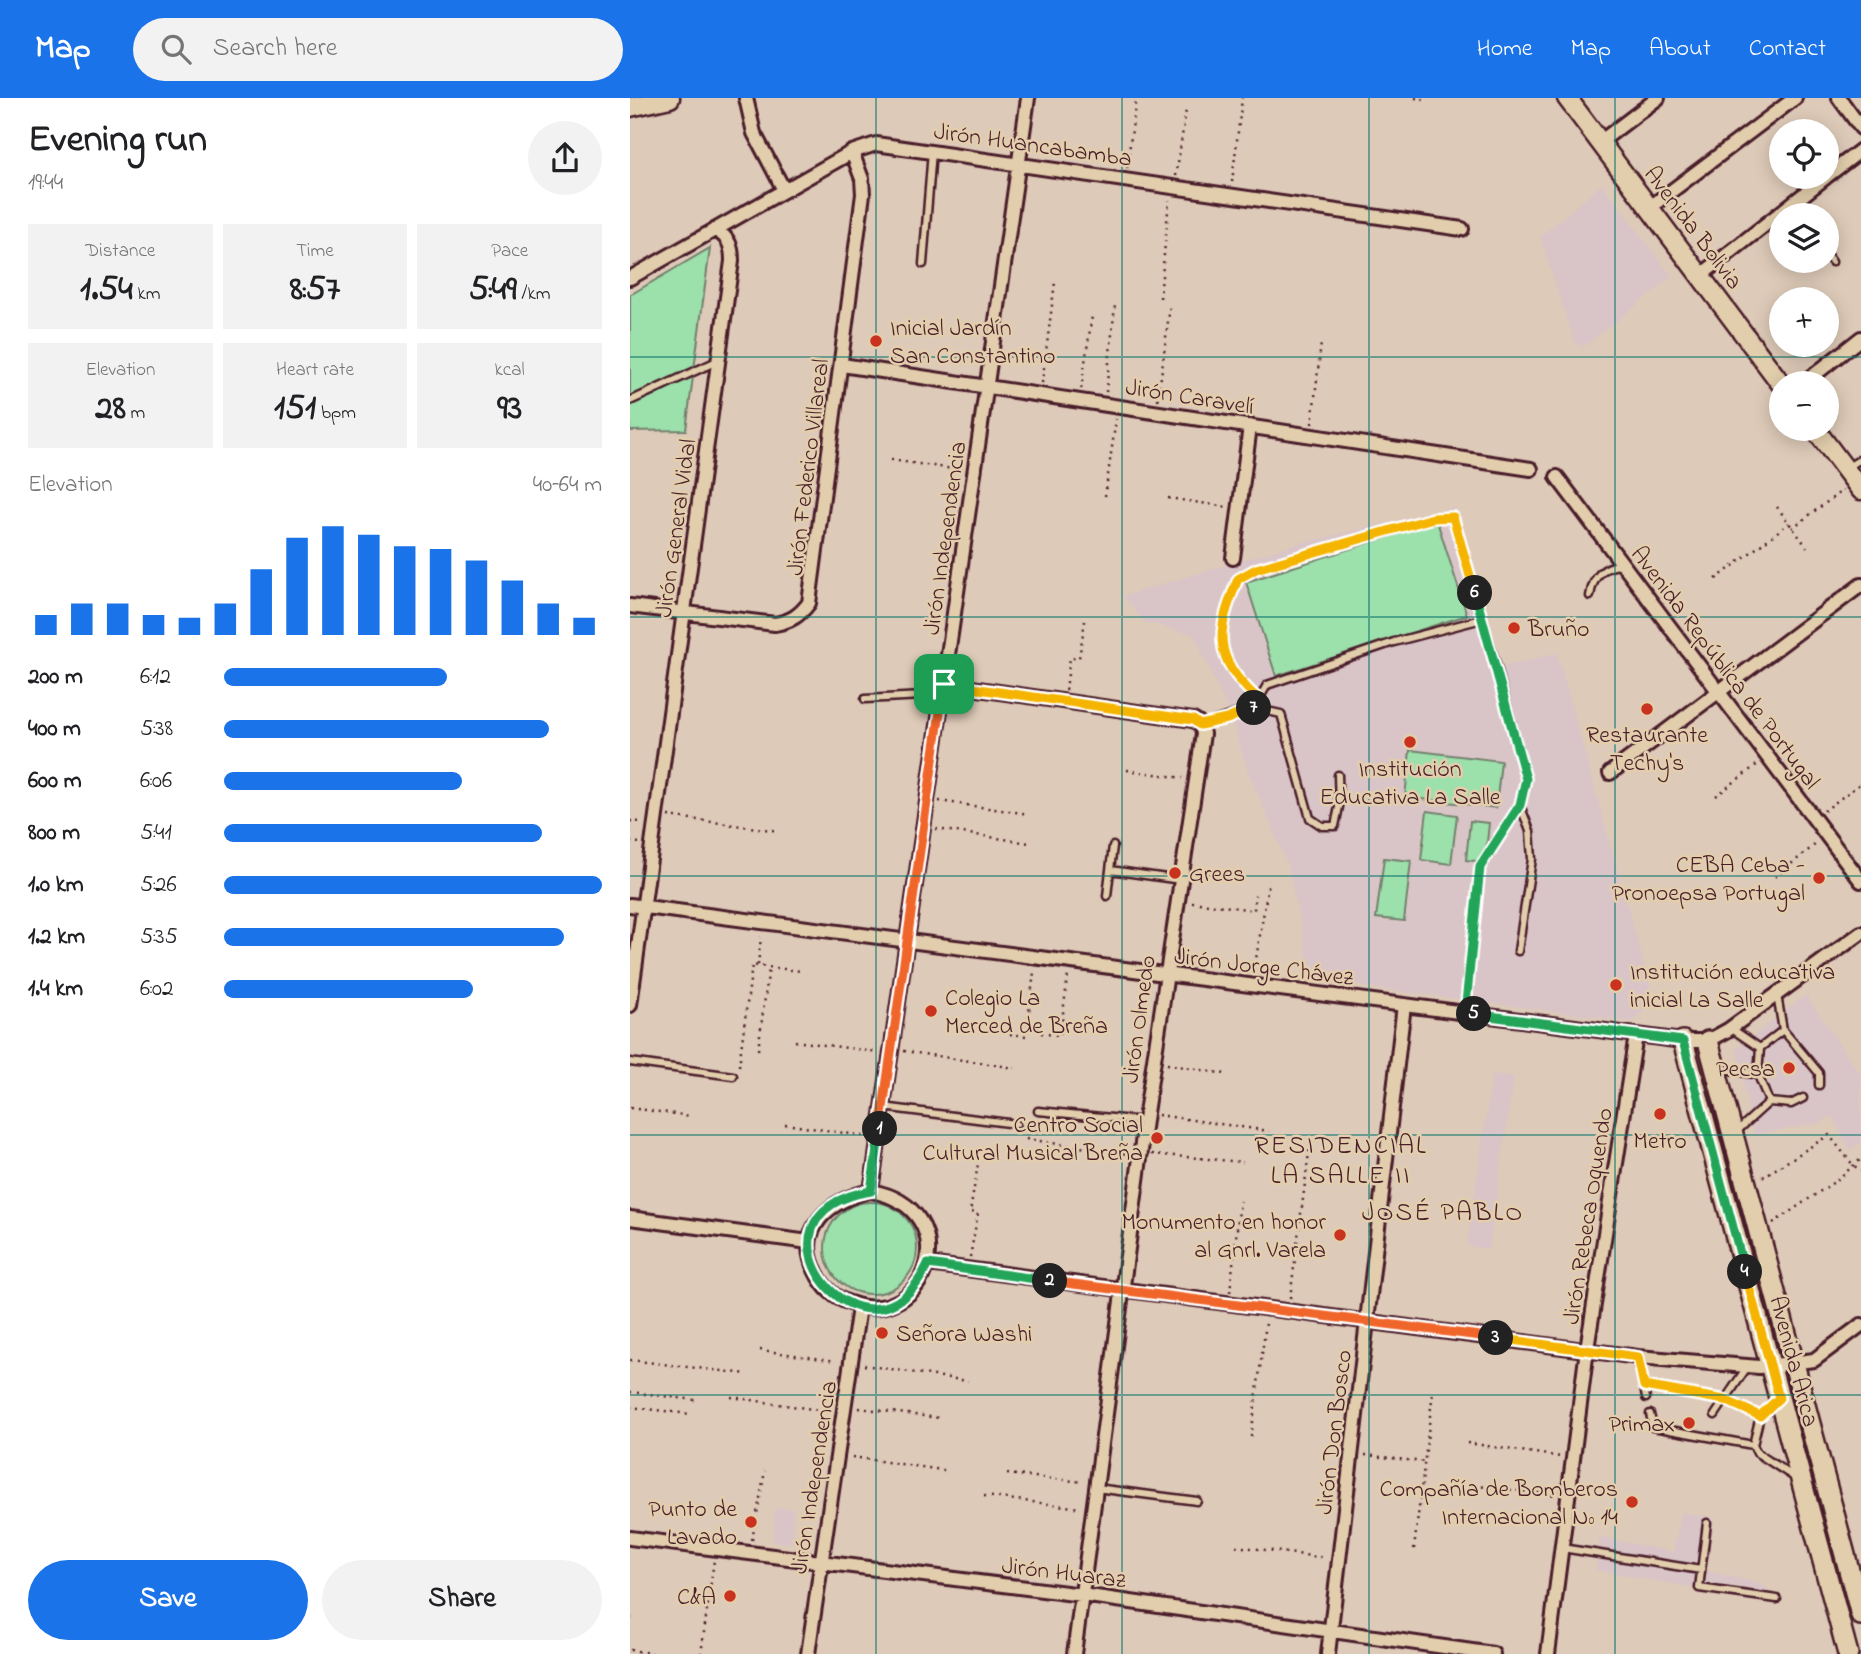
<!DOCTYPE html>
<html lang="en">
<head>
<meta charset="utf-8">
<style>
	body { margin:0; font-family:"Indie Flower",sans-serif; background:#f2f2f2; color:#202124; height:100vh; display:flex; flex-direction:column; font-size:26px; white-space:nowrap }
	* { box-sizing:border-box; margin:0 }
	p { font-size:23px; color:#757577 }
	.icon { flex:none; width:38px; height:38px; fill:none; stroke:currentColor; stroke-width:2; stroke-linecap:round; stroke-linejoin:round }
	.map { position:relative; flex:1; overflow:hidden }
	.sheet { display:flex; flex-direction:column; background:#fff; width:630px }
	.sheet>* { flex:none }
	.buttons { position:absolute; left:1139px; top:21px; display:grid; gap:14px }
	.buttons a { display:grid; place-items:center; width:70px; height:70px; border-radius:50%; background:#fff; box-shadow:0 4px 18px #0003; font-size:35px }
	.pin { position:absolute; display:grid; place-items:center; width:60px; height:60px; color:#fff; margin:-30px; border-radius:14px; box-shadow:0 4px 10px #0006 }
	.km { position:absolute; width:35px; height:35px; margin:-18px; border-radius:50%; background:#222; color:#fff; font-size:19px; line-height:35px; text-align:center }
	.round { display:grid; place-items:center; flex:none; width:74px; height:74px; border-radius:37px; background:#f2f2f2 }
	.headline { display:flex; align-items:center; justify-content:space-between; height:119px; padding:0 28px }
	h1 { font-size:38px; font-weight:800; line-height:52px }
	.figures { display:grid; grid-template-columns:repeat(3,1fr); gap:10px; height:119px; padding:7px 28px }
	.figures div { display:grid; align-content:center; border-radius:0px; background:#f2f2f2; text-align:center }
	.figures b { font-size:35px; font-weight:800 }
	.figures small { font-size:19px; font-weight:400 }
	.figures p { font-size:19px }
	.chart { height:196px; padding:14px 28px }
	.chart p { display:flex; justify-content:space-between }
	.chart svg { width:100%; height:126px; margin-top:7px; stroke:#1a73e8; stroke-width:6 }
	.cta { display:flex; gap:14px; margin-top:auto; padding:14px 28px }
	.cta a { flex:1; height:80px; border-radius:42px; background:#1a73e8; color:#fff; font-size:28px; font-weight:800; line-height:80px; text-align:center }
	.cta a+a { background:#f2f2f2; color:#202124 }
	ul { padding:0 28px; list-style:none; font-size:23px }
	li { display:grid; grid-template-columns:112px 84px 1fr; align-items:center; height:52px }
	li i { height:18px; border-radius:9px; background:#1a73e8 }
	header { display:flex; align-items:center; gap:42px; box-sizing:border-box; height:98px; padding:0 35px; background:#1a73e8; color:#fff }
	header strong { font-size:33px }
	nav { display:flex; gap:38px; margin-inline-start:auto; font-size:24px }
	.search { width:490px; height:63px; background:#f2f2f2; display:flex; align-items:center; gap:18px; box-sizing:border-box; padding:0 24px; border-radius:38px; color:#757577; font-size:26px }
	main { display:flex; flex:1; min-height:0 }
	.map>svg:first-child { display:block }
</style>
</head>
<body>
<header>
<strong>Map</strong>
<div class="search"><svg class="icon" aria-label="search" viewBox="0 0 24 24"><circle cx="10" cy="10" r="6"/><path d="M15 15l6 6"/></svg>Search here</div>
<nav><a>Home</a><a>Map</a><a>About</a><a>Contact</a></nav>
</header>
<main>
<section class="sheet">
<div class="headline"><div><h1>Evening run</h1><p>19:44</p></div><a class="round"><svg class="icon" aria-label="share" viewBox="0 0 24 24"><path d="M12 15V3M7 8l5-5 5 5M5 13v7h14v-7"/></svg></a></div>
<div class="figures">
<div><p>Distance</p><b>1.54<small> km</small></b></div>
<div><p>Time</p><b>8:57</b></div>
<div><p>Pace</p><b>5:49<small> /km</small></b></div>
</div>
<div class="figures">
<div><p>Elevation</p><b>28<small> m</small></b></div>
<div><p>Heart rate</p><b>151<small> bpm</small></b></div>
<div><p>kcal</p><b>93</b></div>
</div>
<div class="chart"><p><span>Elevation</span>40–64 m</p>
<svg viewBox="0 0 160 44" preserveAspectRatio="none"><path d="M5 44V37M15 44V33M25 44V33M35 44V37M45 44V38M55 44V33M65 44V21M75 44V10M85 44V6M95 44V9M105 44V13M115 44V14M125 44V18M135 44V25M145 44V33M155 44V38"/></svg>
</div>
<ul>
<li><b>200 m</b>6:12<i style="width:59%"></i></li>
<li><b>400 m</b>5:38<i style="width:86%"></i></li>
<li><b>600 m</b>6:06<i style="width:63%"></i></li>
<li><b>800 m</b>5:41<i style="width:84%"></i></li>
<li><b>1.0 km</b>5:26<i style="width:100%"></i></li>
<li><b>1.2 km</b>5:35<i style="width:90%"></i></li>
<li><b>1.4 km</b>6:02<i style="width:66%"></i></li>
</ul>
<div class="cta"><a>Save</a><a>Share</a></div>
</section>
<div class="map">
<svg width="1231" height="1556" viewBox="0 0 1231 1556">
	<rect width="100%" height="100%" fill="#decab8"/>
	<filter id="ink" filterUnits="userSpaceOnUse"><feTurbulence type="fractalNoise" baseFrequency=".0143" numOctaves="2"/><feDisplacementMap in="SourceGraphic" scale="14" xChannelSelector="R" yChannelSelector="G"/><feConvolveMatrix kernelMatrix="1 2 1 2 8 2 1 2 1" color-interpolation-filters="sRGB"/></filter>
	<g filter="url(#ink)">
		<!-- built -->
		<path fill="#d9c5c7" d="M972,86l70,93 -90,71 -8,-6 -34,-105z
			M825,409l44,161 58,-15 97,348 -21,21 -321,-42 -24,-114 -41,-97 -17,-54 -36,-80 -50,-13 -21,-26 173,-52z
			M1176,897l55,80v68l-11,7 -18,-34 -12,7 -66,12 -18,-86z
			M862,976l22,3 -25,172 -22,-3z
			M145,1410l19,1 -2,34 -19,-1z
			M1052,1414l32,6 -7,53 56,13 14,19 -181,-33 4,-33 73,15z"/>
		<!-- green -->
		<path fill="#9ce0ac" stroke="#73806c" stroke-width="2" d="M80,150l-24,182 -56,1v-136z
			M807,423l30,94 -191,61 -30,-94z
			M780,652l91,11 -5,47 -91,-11z
			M797,713l30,4 -6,49 -30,-4z
			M840,723l19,2 -4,39 -19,-2z
			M754,760l27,3 -7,60 -28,-3z
			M195 1150a46 46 0 1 1 92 0a46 46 0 1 1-92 0Z"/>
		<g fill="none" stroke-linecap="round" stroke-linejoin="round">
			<defs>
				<path id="lane" d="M1197,157l5,7
					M293,166l9,-113
					M0,303l87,-40
					M1216,370l15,-9
					M960,498c3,-19 12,-30 31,-31
					M627,600c-44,-40 -41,-67 -19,-119l19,-10 176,-51 20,-1 29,102
					M235,601l77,-4
					M624,610l13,-23 127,-43 88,-23 14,44 30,116 -6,26 -40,62 -15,146
					M571,627l53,-17 27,6 29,104 12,8h13l4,-19 -1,-32
					M480,772l3,-24
					M477,798l3,-26 71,10
					M888,853l14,-92 -2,-28 -10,-26
					M1102,931l28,19 23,-18 -6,-35
					M1153,932l36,43v12
					M0,964l103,14
					M1089,970l39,7 11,27 -32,29
					M1128,977l2,-27
					M1139,1004l22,2 12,-6
					M253,1009l133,17
					M408,1013l106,10
					M1008,1259l8,41
					M1014,1288l81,14 35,16
					M1145,1303l-15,15 -7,29 4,8 37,24
					M1020,1316l3,13 100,18
					M1085,1317l32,-48
					M466,1390l101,13
					M1077,1425l-8,65 78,11
					M932,1450l139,22"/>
				<path id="street" d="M116,0l8,35 30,57
					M1209,0l22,30
					M970,44l58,-44
					M1197,78l34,-26
					M1019,110l146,-110
					M1070,178l126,-99
					M0,180l222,-126 24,-8 586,85
					M212,267l689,104
					M1174,285l57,-45
					M927,379l304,404
					M603,460l17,-132
					M0,508l145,18c16,-3 24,-8 34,-21l54,-409 -1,-15 -10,-27
					M314,586l249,36 8,5 2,9 -57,379 -72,541
					M980,675l251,-188
					M0,807l1053,136h25l20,-11 133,-97
					M0,907l102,-744c0,-15 -3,-23 -16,-31
					M241,1093l157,-1093
					M241,1093c97,18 57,141 -21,112 -16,-5 -27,-16 -34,-31 -23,-43 16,-74 55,-81z
					M0,1120l179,24
					M298,1166l710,93 121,10 55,-7 47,-35
					M0,1440l452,57 411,59
					M178,1556l51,-347
					M698,1556l76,-649
					M918,1556l39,-305 49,-314"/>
				<path id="secondary" d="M937,0l215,287
					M0,9l40,-9
					M1185,331l46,61"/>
				<path id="primary" d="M1053,943l165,613
					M1078,943l153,574"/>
			</defs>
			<!-- lane casing -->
			<use href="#lane" stroke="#4a1f2b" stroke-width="11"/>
			<!-- street casing -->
			<use href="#street" stroke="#4a1f2b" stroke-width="18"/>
			<!-- secondary casing -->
			<use href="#secondary" stroke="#4a1f2b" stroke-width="23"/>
			<!-- primary casing -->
			<use href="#primary" stroke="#4a1f2b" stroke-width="24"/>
			<!-- path -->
			<path stroke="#4a1f2b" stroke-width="2.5" stroke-dasharray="2 5" stroke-linecap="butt" d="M785,0l12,2
				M497,70l9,-70
				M546,78l10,-66
				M602,84l10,-84
				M530,200l9,-98
				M412,285l13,-101
				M451,291l11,-73
				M476,294l9,-87
				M528,302l12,-94
				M682,326l9,-81
				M261,362l70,10
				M475,398l11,-77
				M538,400l59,9
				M1147,409l30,40
				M1162,430l51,-38
				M1086,481l73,-56
				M436,592l4,-32h9l6,-37
				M497,672l56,8
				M1086,698l42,-32
				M309,703l90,13
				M1194,713l37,-28
				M38,718l111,15
				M0,723l11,1
				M306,731l94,14
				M0,744l11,1
				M1145,779l41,-33
				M562,804l62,8 1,-15
				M128,867l3,-28
				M624,873l15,-90
				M411,935l19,3 8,-61
				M380,936l16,2 8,-64
				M165,943l83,11
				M128,952l11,-83
				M274,953l111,17
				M537,966l58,10
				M109,968l13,-101 48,6
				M0,1010l61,8
				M528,1017l111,16
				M155,1026l79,12
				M396,1041l100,15
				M522,1056l91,8
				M1133,1079l66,-42 24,30 8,6
				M1143,1125l64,-43 24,-21
				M340,1159l8,-44 -8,-1 8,-48
				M600,1194l10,-91
				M660,1200l20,-153
				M130,1252l76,11
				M0,1262l117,14
				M234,1267l104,16
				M0,1294l65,8
				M101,1299l101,15
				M0,1309l60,7
				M229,1310l80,10
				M621,1339l15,-114
				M837,1345l94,14
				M735,1357l59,7
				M222,1359l97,14
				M377,1376l76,8
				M838,1387l87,10
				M354,1398l97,12
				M122,1442l13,-69
				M606,1448l90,12
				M784,1451l19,-158
				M0,1520h3
				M0,1552l22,3
				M71,1556l13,-94"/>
			<!-- lane -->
			<use href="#lane" stroke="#e2ceac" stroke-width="6"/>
			<!-- street -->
			<use href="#street" stroke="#e2ceac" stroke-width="12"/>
			<!-- secondary -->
			<use href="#secondary" stroke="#e2ceac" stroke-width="18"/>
			<!-- primary -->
			<use href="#primary" stroke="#e2ceac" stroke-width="19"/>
		</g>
	</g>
	<g fill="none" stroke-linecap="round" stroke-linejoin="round" filter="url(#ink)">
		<defs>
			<path id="split-1" d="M250,1031l64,-445"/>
			<path id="split-2" d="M250,1031l-9,62c-141,22 -3,199 57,73l122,17"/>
			<path id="split-3" d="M420,1183l446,57"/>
			<path id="split-4" d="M866,1240l142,19 6,29 81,14 35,16 19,-18 -34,-126"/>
			<path id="split-5" d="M844,916l209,27 62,231"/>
			<path id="split-6" d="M844,916l-9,-1 15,-146 40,-62 6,-26 -51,-186"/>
			<path id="split-7" d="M624,610l3,-10c-45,-41 -41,-66 -19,-119l18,-10 177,-51 20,-1 22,76"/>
			<path id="split-8" d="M314,586l249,36 7,5 27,-6 27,-11"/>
		</defs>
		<!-- split-1 casing -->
		<use href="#split-1" stroke="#fff" stroke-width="14"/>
		<!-- split-2 casing -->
		<use href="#split-2" stroke="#fff" stroke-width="14"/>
		<!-- split-3 casing -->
		<use href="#split-3" stroke="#fff" stroke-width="14"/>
		<!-- split-4 casing -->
		<use href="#split-4" stroke="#fff" stroke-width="14"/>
		<!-- split-5 casing -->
		<use href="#split-5" stroke="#fff" stroke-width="14"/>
		<!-- split-6 casing -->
		<use href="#split-6" stroke="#fff" stroke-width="14"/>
		<!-- split-7 casing -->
		<use href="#split-7" stroke="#fff" stroke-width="14"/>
		<!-- split-8 casing -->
		<use href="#split-8" stroke="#fff" stroke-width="14"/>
		<!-- split-1 -->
		<use href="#split-1" stroke="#f0652b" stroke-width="9"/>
		<!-- split-2 -->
		<use href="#split-2" stroke="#22a559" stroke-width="9"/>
		<!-- split-3 -->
		<use href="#split-3" stroke="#f0652b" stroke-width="9"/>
		<!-- split-4 -->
		<use href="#split-4" stroke="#f5b400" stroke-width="9"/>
		<!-- split-5 -->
		<use href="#split-5" stroke="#22a559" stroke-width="9"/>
		<!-- split-6 -->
		<use href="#split-6" stroke="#22a559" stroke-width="9"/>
		<!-- split-7 -->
		<use href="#split-7" stroke="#f5b400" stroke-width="9"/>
		<!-- split-8 -->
		<use href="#split-8" stroke="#f5b400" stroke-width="9"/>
	</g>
	<!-- grid -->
	<path fill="none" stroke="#0f766e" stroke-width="2" stroke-opacity="0.55" d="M246,0v1556M492,0v1556M739,0v1556M985,0v1556M0,259h1231M0,519h1231M0,778h1231M0,1037h1231M0,1297h1231"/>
	<!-- markers -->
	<g fill="#c8321e" stroke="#e2ceac" stroke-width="2.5">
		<circle cx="246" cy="243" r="7"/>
		<circle cx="884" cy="530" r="7"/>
		<circle cx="1017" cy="611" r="7"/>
		<circle cx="780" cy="644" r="7"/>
		<circle cx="545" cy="775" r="7"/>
		<circle cx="1189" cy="780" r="7"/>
		<circle cx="986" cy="887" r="7"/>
		<circle cx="301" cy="913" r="7"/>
		<circle cx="1159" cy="970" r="7"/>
		<circle cx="1030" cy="1016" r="7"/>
		<circle cx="527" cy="1040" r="7"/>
		<circle cx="710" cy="1137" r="7"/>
		<circle cx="252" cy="1235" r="7"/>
		<circle cx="1059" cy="1325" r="7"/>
		<circle cx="1002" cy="1404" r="7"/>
		<circle cx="121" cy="1424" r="7"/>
		<circle cx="100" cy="1498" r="7"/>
	</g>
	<g text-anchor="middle" stroke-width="5" stroke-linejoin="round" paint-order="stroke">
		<!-- street labels -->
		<g font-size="24" fill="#4a1f2b" stroke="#e2ceac">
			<text transform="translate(403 46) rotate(8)" y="8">Jirón Huancabamba</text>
			<text transform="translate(1064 129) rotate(53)" y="8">Avenida Bolivia</text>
			<text transform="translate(560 298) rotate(9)" y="8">Jirón Caravelí</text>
			<text transform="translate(177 369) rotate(-83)" y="8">Jirón Federico Villareal</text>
			<text transform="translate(45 430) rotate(-82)" y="8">Jirón General Vidal</text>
			<text transform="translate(314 440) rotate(-82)" y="8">Jirón Independencia</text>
			<text transform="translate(1096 569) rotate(53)" y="8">Avenida República de Portugal</text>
			<text transform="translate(634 868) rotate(7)" y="8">Jirón Jorge Chávez</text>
			<text transform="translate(508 921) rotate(-82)" y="8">Jirón Olmedo</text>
			<text transform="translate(957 1118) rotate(-81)" y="8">Jirón Rebeca Oquendo</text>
			<text transform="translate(1165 1263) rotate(75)" y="8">Avenida Arica</text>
			<text transform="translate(703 1334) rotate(-83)" y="8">Jirón Don Bosco</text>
			<text transform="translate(183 1379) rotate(-81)" y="8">Jirón Independencia</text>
			<text transform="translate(434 1474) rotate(7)" y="8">Jirón Huaraz</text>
		</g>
		<!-- poi labels -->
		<g font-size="24" fill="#4a1f2b" stroke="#e2ceac" text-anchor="end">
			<text x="260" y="237" text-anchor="start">Inicial Jardín<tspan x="260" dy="28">San Constantino</tspan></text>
			<text x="898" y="538" text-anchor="start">Bruño</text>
			<text x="1017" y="644" text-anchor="middle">Restaurante<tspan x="1017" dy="28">Techy's</tspan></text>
			<text x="780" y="678" text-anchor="middle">Institución<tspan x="780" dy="28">Educativa La Salle</tspan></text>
			<text x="1175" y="774">CEBA Ceba -<tspan x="1175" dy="28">Pronoepsa Portugal</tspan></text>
			<text x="559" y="783" text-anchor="start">Grees</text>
			<text x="1000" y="881" text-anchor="start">Institución educativa<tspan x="1000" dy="28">inicial La Salle</tspan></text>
			<text x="315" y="907" text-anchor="start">Colegio La<tspan x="315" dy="28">Merced de Breña</tspan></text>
			<text x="1145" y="978">Pecsa</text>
			<text x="513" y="1034">Centro Social<tspan x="513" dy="28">Cultural Musical Breña</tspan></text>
			<text x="1030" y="1050" text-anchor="middle">Metro</text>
			<text x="696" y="1131">Monumento en honor<tspan x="696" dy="28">al Gnrl. Varela</tspan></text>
			<text x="266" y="1243" text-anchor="start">Señora Washi</text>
			<text x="1045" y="1333">Primax</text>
			<text x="988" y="1398">Compañía de Bomberos<tspan x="988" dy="28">Internacional Nº 14</tspan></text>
			<text x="107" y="1418">Punto de<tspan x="107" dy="28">Lavado</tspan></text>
			<text x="86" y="1506">C&amp;A</text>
		</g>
		<!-- neighbourhood labels -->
		<g font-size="26" letter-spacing="2" fill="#4a1f2b" stroke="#e2ceac">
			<text x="711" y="1055">RESIDENCIAL<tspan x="711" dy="30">LA SALLE II</tspan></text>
			<text x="813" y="1122">JOSÉ PABLO</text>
		</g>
	</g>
</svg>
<div class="buttons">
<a><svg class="icon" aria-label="locate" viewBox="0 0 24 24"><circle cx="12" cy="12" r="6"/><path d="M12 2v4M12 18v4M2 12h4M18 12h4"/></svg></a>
<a><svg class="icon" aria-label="layers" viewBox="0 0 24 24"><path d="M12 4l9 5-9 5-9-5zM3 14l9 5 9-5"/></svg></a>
<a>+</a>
<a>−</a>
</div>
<div class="pin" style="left:314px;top:586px;background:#1e9e55"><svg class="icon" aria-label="arrive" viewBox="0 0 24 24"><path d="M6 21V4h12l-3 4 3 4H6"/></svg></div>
<b class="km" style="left:250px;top:1031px">1</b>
<b class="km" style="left:420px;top:1183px">2</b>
<b class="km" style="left:866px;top:1240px">3</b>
<b class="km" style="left:1115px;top:1174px">4</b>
<b class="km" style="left:844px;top:916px">5</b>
<b class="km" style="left:845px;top:495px">6</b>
<b class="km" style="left:624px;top:610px">7</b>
</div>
</main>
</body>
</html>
